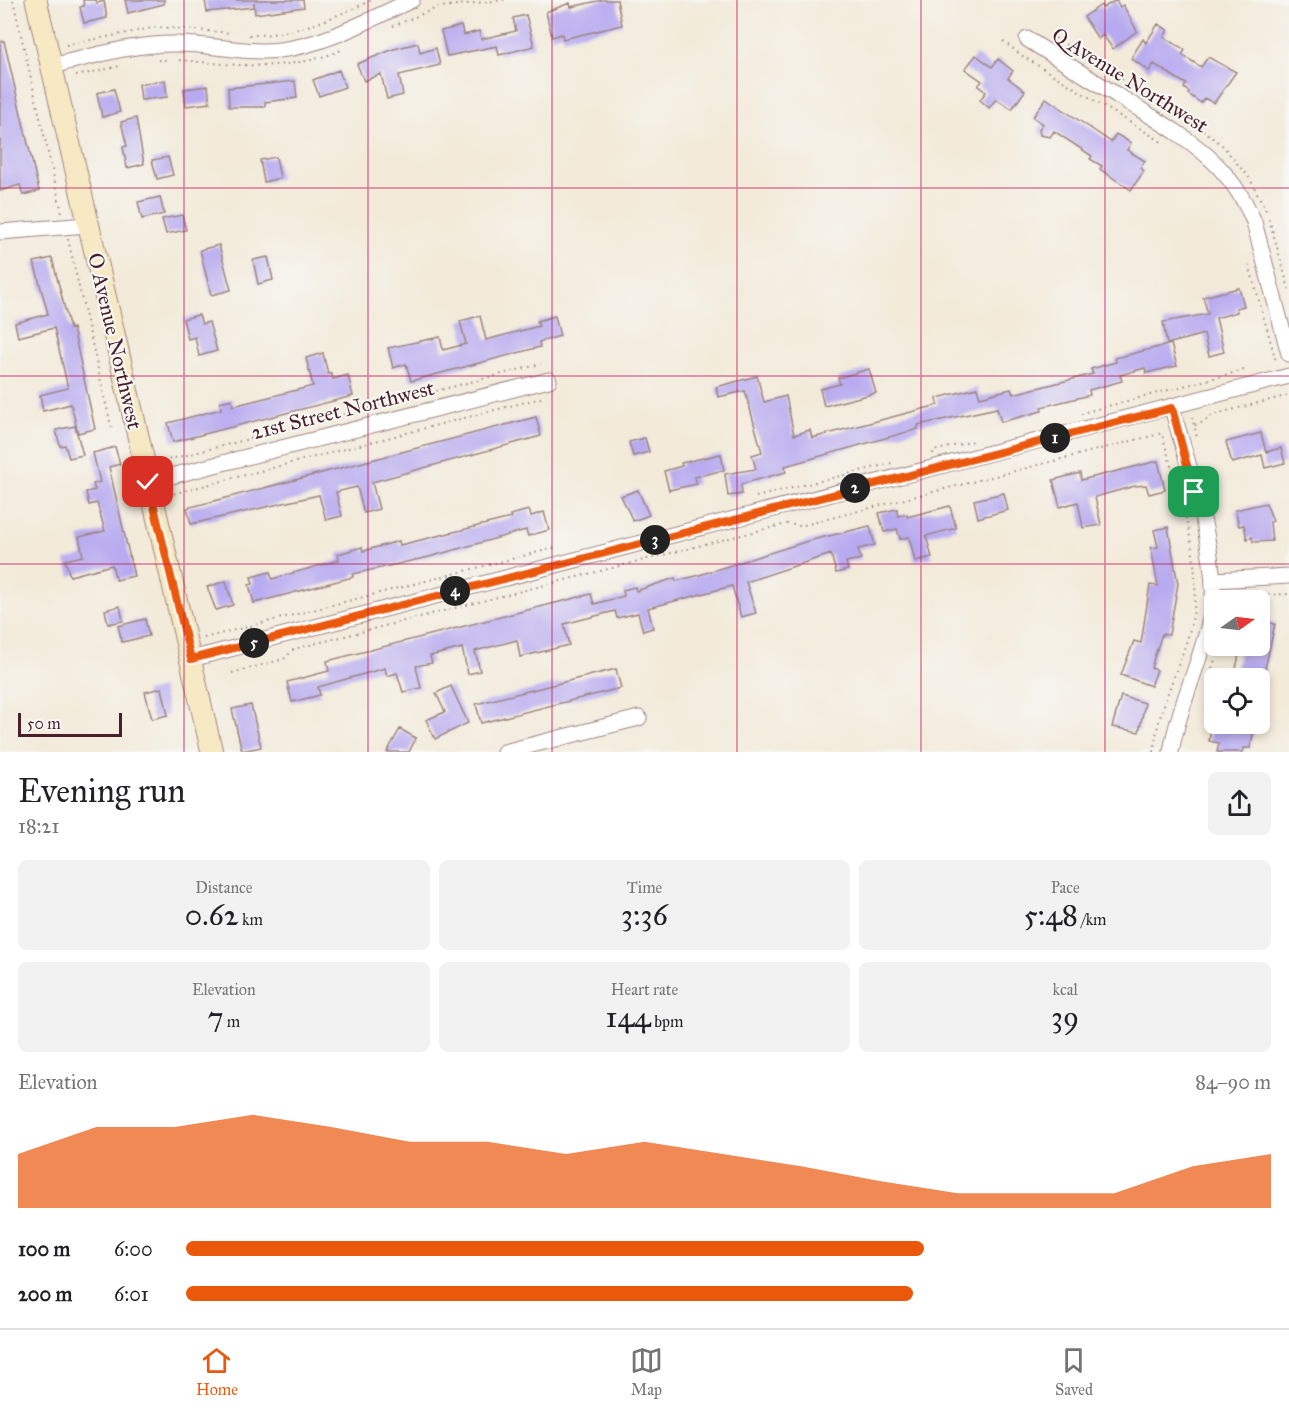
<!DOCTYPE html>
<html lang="en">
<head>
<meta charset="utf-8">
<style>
	body { margin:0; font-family:"IM FELL Great Primer",serif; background:#f2f2f2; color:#202124; height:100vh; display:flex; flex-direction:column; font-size:22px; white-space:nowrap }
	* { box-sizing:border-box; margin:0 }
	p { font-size:20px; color:#757577 }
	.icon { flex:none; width:33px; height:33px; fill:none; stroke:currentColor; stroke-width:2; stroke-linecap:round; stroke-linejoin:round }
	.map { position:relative; height:752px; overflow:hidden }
	.drawer { display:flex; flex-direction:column; background:#fff; flex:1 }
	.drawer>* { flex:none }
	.needle { width:39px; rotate:76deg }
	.controls { position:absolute; left:1204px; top:590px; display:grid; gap:12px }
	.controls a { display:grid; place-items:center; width:66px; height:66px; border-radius:9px; background:#fff; box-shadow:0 3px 9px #0003; font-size:30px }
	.scale { position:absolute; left:18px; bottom:15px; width:104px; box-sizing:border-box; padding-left:6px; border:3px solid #4a1f2b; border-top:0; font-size:16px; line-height:21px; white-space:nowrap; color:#4a1f2b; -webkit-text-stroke:4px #f6f6f2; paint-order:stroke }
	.pin { position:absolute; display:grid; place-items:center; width:51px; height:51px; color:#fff; margin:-26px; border-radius:12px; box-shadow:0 3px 9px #0006 }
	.km { position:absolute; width:30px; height:30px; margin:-15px; border-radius:50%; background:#222; color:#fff; font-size:16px; line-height:30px; text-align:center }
	.round { display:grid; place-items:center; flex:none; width:63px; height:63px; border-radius:9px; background:#f2f2f2 }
	.summary { display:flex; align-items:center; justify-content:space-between; height:102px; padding:0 18px }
	h1 { font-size:33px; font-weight:600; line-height:45px }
	.stats { display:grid; grid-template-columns:repeat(3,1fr); gap:9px; height:102px; padding:6px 18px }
	.stats div { display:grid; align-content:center; border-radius:9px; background:#f2f2f2; text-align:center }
	.stats b { font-size:30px; font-weight:600 }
	.stats small { font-size:16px; font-weight:400 }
	.stats p { font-size:16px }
	.chart { height:168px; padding:12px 18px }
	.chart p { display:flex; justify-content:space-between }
	.chart svg { width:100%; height:108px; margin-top:6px; fill:#ea580c; opacity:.7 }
	ul { padding:0 18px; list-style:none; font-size:20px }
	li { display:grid; grid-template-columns:96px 72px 1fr; align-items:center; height:45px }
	li i { height:15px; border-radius:8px; background:#ea580c }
	.dock { display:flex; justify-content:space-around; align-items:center; height:84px; border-top:2px solid #e0e0e0; background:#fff; font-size:16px; color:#757577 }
	.dock a { display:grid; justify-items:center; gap:3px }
	.dock .on { color:#ea580c }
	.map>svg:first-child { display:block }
</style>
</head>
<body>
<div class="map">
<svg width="1289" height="752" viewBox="0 0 1289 752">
	<rect width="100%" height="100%" fill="#f6f6f2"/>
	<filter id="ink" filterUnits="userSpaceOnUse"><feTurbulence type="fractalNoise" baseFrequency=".0167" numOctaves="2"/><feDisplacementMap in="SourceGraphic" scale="12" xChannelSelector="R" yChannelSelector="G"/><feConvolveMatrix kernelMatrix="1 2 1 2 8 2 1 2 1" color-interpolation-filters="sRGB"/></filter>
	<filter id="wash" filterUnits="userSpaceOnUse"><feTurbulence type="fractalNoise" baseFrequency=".008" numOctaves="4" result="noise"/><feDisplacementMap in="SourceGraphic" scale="24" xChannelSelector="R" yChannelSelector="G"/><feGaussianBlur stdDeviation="1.35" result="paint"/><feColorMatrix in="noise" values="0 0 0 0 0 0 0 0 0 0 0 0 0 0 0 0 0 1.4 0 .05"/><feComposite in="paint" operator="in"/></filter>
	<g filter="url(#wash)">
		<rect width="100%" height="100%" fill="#f3ead9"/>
		<g id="blocks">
			<!-- building -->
			<path fill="#b7aaf0" d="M83,0h13l1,3 7,-2 3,17 -23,5 -4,-16 4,-1z
				M125,0h39v4l-36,9z
				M205,0h98l1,7 -49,7 -1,-12v5l-47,5z
				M602,0h15l5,25 -59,14 -1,-5 -10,3 -6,-25 24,-9 1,4z
				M1116,0l4,7 3,-2 14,26 -24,18 -10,-14 -5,4 -14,-22 17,-12 2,3z
				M526,15l8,31 -35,9 -2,-9 -50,10 -6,-25 20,-5 3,9 15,-4 2,8 35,-8 -3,-13z
				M1158,24l10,6 -4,7 21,13 -3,5 19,12 7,-10 28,15 -22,31 -10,-5 -3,5 -13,-9 1,-2 -5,-4 2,-4 -32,-20 -5,7 -18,-13 12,-19 3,4z
				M4,41l35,150 -16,4 -3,-10 -20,6v-149z
				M418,43l2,10 16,-5 4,17 -41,10 4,20 -16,4 -6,-25 -17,7 -7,-17 37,-15z
				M976,55l16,12 6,-8 15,12 -5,7 17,13 -13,18 -16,-10 -7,9 -9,-8 6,-8 -8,-6 4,-5 -17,-12z
				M339,70l6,17 -26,9 -6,-16z
				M165,80l2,17 -26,3 -2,-16z
				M295,81l2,17 -32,4v5h-36l-1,-19z
				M208,86l2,17 -24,3 -2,-17z
				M114,89l6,23 -18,5 -5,-24z
				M1046,98l65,44 5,-8 15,9 -4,7 18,11 -5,7 4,3 -13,19 -31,-21 2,-3 -12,-7 2,-3 -38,-25 -4,6 -10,-2 -1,-6 4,-5 -10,-7z
				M136,118l8,46 -17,4 -4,-21 4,-1 -6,-24z
				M168,157l5,18 -16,4 -5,-19z
				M276,157l4,21 -16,4 -4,-22z
				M160,197l4,17 -22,5 -4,-17z
				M182,215l4,15 -20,4 -4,-15z
				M219,245l12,45 -20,5 -11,-45z
				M268,257l5,23 -15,4 -5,-24z
				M52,258l18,71 3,-1 22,101 -17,4 -7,-29 -28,7 -3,-16 28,-7 -14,-60 -36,9 -3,-14 33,-9 -14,-52z
				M1239,288l5,18 -8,2 1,4 -21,6 8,34 -15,4 -5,-22 -37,10 -4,-22 45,-8 -5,-17z
				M199,315l3,9 7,-2 8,29 -18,5 -4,-19 -7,2 -5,-20z
				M480,316l6,24 53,-14 -2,-5 18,-5 5,20 -21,6 1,5 -129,34 -5,-17 -13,4 -5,-20 52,-11 3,13 23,-6 -6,-23z
				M1171,344l6,22 -31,7 -1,-5 -25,7 2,6 -33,9 1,5 -49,12 1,4 -41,11 -4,-14 -79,17v4l-133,37 1,6 -45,12 1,10 -14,2 -3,-22 31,-5 -4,-14 10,-3 -17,-61 -27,6 -2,-10 41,-11 7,26 22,-6 8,39 16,-5 2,8 126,-33 -1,-7 40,-10 3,9 31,-8 2,5 80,-20 -2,-5 25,-7 -1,-4z
				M323,353l5,21 3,-1 2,6 15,-4 5,21 -180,46 -5,-19 53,-14 -1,-7 12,-3 1,7 80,-20 -7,-28z
				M869,369l7,24 -52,13 -4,-17 20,-5 -2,-6z
				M536,417l5,19 -169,46 7,27 -15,4 -7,-26 -21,5 6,24 -16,4 -7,-25 -128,29 -4,-16z
				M75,426l8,29 -14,3 -4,-13 -5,1 -4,-16z
				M1261,433l5,19 15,-4 4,15 -20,5 -3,-13 -30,8 -6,-21z
				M645,438l4,14 -16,4 -4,-14z
				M115,447l5,17 -11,3 25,109 -18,4 -4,-15 -42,11 -5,-16 18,-4 -4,-19 26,-6 -8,-28 -8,2 -3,-13 9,-2 -2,-6 7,-2 -7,-29z
				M721,454l3,16 -29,7 2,7 -28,6 -5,-19 18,-5 -1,-3z
				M1158,461l7,29 -16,4 -3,-9 -11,1 -40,11 6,28 -18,3 -5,-26 -18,5 -7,-27 27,-7 1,7z
				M638,490l11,25 -16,6 -12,-25z
				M1004,493l4,17 -30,8 -4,-18z
				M1266,503l7,18 -3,1 2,19 -19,1 -1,-5 -5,2 -3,-14 -5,1 -4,-16z
				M950,506l6,22 -30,8 6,21 -17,4 -6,-24 -9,2 -3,-10 -13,3 -5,-19 18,-4 1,7 9,-2v3z
				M529,510l2,6 13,-4 5,18 -21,6 -2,-6 -97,27 -76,17v3l-99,26 -5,-18 4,-1 -2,-7 19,-5 2,7 67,-19 -1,-6 24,-7 1,4 36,-10 1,4 111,-27 -1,-3z
				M870,526l5,19 -17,4 3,10 -15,3 2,8 -12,3 -5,-19 -85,28 10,31 -15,4 -9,-31 -84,22 5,20 -10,3 -5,-18 -21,5 -2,-7 -51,13 5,21 -49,12 -3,-17 -42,11 5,20 -12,3 -6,-26 -32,8 2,7 -16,3 5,22 -18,4 -6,-19 -10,3 -2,-8 -67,19 2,8 -28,7 -5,-20 42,-11 -2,-10 264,-67 3,10 30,-8 -1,-6 12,-3 1,4 39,-13 1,3 20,-5 112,-35z
				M1168,527l10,57 -9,51 -7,-1 -8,24 -3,10 6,2 -6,16 -30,-11 13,-34 7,2 9,-58 8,1 -7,-38 7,-1 -4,-17z
				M226,581l7,24 -17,5 -9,-23z
				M120,606l3,15 -15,3 -3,-14z
				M145,619l4,17 -27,6 -4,-16z
				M1260,620l15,4 -12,54h-29l7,-33h19z
				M616,669l5,19 -140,35 -5,-19z
				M451,686l17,37 -33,16 -9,-19 19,-8 -9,-19z
				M162,688l6,27 -16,4 -7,-27z
				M1121,696l24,7 -6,29 -27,-5z
				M251,705l10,42 -19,4 -10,-42z
				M1212,723l43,3 -5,22h-6l-1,4h-26l2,-9 -10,-2z
				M400,729l16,9 -7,14h-22z"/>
		</g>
	</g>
	<g filter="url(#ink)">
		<use href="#blocks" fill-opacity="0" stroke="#9e8482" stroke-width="1.5"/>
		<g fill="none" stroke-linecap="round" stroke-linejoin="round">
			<defs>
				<path id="street" d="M1027,39c33,21 67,42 101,63 55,34 100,57 126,120l35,132
					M52,66c42,-10 83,-23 126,-22 34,0 67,10 101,6 47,-5 91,-31 133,-50
					M0,232l87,-7
					M148,482l401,-102
					M1214,580l75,-4
					M191,659l1098,-283
					M504,752l135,-34
					M1171,752c8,-47 30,-90 40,-137 11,-54 -24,-152 -39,-207"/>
				<path id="secondary" d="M36,0l176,752"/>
			</defs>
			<!-- street casing -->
			<use href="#street" stroke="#9e8482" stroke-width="17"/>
			<!-- secondary casing -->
			<use href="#secondary" stroke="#9e8482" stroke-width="23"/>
			<!-- path -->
			<path stroke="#9e8482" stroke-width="2" stroke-dasharray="1.5 4.5" stroke-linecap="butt" d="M13,0l49,213
				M393,26l46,-19 65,-7
				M249,35c45,1 83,-17 123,-35
				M1055,38l143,88 24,19 28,34 18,35
				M1003,41l18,14 144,89
				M66,45l91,-18 75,6
				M158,60h12
				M179,60c58,5 110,13 165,-11
				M76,76l44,-10
				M1269,219l20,70
				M68,239l44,191
				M1249,265l27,96
				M1082,415v-2l166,-44
				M1192,417l5,20
				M1195,425l9,-3 8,-7 77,-20
				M933,454v-3l41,-10
				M163,461l378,-97
				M168,495l373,-97
				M756,497l136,-34
				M1226,597l63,-3
				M204,638l350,-90
				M1212,668l8,-23
				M232,673l52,-14 10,-10 475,-121 18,-4 13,2 363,-93
				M1154,752c3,-45 27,-84 37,-127 15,-63 -13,-131 -29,-191"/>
			<!-- street -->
			<use href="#street" stroke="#fff" stroke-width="15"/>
			<!-- secondary -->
			<use href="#secondary" stroke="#f6e9c3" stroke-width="21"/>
		</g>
	</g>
	<g fill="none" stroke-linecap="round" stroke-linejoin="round" filter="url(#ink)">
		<defs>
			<path id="route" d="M148,482l43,177 981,-251 22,84"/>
		</defs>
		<!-- route casing -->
		<use href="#route" stroke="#fff" stroke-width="12"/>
		<!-- route -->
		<use href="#route" stroke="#ea580c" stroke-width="8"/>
	</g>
	<!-- grid -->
	<path fill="none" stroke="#c2185b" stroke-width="1.5" stroke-opacity="0.55" d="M184,0v752M368,0v752M552,0v752M737,0v752M921,0v752M1105,0v752M0,188h1289M0,376h1289M0,564h1289"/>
	<g text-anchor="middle" stroke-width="4.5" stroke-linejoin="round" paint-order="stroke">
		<!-- street labels -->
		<g font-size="21" fill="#4a1f2b" stroke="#f6f6f2">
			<text transform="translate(1130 80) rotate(32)" y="7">Q Avenue Northwest</text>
			<text transform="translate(115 341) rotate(77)" y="7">O Avenue Northwest</text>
			<text transform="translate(343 410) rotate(-14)" y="7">21st Street Northwest</text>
		</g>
	</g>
</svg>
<div class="controls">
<a><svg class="needle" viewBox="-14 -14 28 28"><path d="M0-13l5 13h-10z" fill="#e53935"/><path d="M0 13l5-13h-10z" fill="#757577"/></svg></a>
<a><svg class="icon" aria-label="locate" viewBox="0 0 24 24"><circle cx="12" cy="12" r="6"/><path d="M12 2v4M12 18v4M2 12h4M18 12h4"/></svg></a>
</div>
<div class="scale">50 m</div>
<div class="pin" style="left:1194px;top:492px;background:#1e9e55"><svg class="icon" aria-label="arrive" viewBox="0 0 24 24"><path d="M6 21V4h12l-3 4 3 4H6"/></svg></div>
<div class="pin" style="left:148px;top:482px;background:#d93025"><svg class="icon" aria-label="check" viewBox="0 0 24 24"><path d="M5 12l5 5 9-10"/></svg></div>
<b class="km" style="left:1055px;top:438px">1</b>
<b class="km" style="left:855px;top:488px">2</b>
<b class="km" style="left:655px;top:540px">3</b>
<b class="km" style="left:455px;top:591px">4</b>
<b class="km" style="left:254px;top:643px">5</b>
</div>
<section class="drawer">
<div class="summary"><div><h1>Evening run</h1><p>18:21</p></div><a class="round"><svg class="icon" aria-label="share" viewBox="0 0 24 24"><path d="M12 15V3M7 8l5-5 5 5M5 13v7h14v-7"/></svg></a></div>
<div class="stats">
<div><p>Distance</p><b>0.62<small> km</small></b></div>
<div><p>Time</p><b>3:36</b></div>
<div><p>Pace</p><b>5:48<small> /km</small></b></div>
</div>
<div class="stats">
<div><p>Elevation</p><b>7<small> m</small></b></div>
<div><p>Heart rate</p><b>144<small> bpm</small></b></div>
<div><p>kcal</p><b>39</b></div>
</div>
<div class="chart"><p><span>Elevation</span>84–90 m</p>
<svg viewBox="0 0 160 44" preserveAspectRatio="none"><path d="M0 44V22L10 11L20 11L30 6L40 11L50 17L60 17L70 22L80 17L90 22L100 27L110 33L120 38L130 38L140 38L150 27L160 22V44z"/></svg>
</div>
<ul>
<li><b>100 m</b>6:00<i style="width:68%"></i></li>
<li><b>200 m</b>6:01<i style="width:67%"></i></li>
</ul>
</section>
<nav class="dock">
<a class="on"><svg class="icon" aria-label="home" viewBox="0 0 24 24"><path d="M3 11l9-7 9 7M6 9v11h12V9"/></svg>Home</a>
<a><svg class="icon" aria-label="map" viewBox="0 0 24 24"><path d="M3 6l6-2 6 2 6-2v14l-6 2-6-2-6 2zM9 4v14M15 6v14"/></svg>Map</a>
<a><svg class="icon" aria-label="saved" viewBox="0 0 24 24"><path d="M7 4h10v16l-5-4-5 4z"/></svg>Saved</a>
</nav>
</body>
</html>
